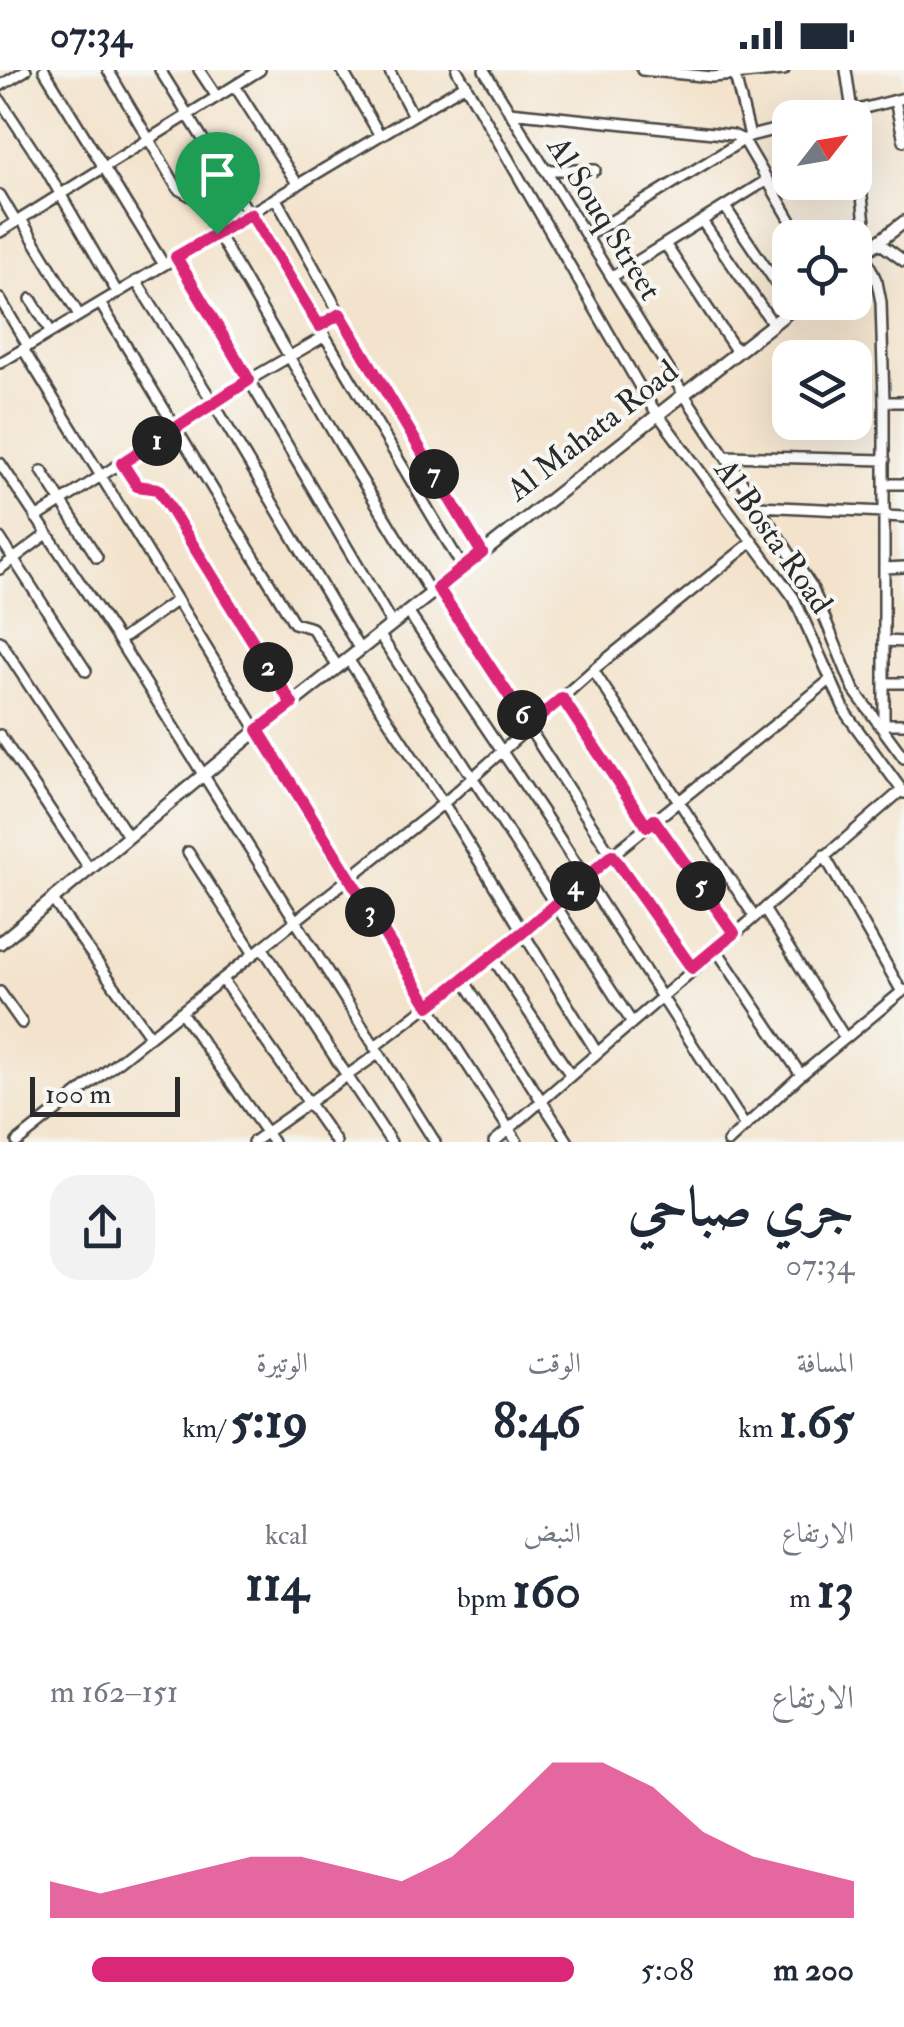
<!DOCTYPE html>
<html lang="ar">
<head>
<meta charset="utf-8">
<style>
	body { margin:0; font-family:"IM FELL Double Pica",Amiri,serif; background:#f2f2f3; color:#1f2937; direction:rtl; height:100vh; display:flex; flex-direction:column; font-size:38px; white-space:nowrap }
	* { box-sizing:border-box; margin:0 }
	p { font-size:32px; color:#747a83 }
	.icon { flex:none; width:55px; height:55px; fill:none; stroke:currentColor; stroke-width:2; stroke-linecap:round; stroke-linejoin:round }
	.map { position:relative; height:1072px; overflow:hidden; direction:ltr }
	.side { display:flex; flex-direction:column; background:#fff; flex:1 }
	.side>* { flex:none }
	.needle { width:65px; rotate:59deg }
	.fabs { position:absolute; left:772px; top:30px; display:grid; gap:20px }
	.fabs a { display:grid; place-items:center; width:100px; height:100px; border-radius:20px; background:#fff; box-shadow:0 10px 40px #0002; font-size:50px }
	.scale { position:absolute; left:30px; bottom:25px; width:150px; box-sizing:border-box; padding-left:10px; border:5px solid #2b2b2b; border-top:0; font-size:28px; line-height:35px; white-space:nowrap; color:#2b2b2b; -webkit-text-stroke:8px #f6f6f2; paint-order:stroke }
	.pin { position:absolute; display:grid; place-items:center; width:85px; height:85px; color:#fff; margin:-102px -42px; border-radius:50% 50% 50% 0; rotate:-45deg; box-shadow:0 0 10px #0007 }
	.pin .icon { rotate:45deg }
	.km { position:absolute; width:50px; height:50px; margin:-25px; border-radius:50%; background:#222; color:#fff; font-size:28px; line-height:50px; text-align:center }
	.round { display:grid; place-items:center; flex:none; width:105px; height:105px; border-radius:30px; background:#f2f2f3 }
	.summary { display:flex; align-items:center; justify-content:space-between; height:170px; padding:0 50px }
	h1 { font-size:55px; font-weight:800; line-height:75px }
	.stats { display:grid; grid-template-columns:repeat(3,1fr); gap:15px; height:170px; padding:10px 50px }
	.stats div { display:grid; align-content:center }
	.stats b { font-size:50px; font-weight:800 }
	.stats small { font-size:28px; font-weight:400 }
	.stats p { font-size:28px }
	.chart { height:280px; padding:20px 50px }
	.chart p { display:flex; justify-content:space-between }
	.chart svg { width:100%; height:180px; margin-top:10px; fill:#db2777; opacity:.7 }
	ul { padding:0 50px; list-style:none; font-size:32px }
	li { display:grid; grid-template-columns:160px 120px 1fr; align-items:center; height:75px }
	li i { height:25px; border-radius:12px; background:#db2777 }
	.status { display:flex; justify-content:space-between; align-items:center; height:70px; padding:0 50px; background:#fff; direction:ltr }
	.status svg { height:28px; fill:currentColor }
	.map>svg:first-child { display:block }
</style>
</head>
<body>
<div class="status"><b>07:34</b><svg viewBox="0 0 49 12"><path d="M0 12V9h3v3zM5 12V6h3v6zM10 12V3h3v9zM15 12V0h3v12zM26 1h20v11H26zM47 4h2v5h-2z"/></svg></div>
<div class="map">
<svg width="904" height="1072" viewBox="0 0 904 1072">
	<rect width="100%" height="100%" fill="#f6f6f2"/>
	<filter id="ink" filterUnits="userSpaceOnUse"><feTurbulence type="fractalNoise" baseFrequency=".01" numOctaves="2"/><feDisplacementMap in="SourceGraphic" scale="20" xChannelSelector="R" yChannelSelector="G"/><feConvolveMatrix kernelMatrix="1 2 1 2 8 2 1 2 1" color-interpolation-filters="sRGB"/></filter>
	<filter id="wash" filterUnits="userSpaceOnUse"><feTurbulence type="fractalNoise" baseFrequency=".0048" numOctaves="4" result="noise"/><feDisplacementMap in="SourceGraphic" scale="40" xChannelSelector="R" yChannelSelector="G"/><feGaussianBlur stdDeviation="2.25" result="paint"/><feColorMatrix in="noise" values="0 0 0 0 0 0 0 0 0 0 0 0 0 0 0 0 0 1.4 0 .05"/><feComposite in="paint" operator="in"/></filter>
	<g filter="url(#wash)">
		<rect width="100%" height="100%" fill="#f3e3cc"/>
	</g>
	<g filter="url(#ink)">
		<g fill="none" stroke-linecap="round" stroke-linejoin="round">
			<defs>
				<path id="street" d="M44,0l120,195
					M108,0l70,119 18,10 8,11 137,236 90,147
					M160,0l159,256 144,242
					M199,0l18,27
					M342,0l37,64
					M389,0l23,44
					M457,0l191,331 146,197 53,117 57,78
					M484,0l199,323 129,194 42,103 50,68
					M642,0l70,7 72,-7
					M846,0l7,48
					M735,6l15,60
					M0,16l26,-16
					M235,16l63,99
					M0,30l47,71 70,121
					M895,31l9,40
					M509,42l224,23 11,5 57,98
					M826,48l78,-20
					M855,64l13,116
					M545,100h50
					M0,125l16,27
					M276,129l64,115 142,239
					M725,137l68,101
					M21,149l58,96
					M702,151l71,103
					M0,162l260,-162
					M587,166l163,-100 40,-10
					M878,172l26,19
					M665,174l72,108
					M864,183l13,29 4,20 3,100v322
					M177,187l215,367
					M612,207l155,-97
					M136,211l78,123 146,246
					M0,229l28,47
					M31,229l20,33
					M100,233l194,320 18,5 26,39
					M23,279l324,528 170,265
					M0,293l466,-279
					M884,332h20
					M725,386l160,4
					M0,393l119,178 316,501
					M122,393l15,23 21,3 134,215
					M42,401l55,86
					M885,414h19
					M758,436l127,6
					M885,446l19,1
					M36,448l213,-138 76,-44
					M0,468l86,133
					M885,498l19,-1
					M0,499l47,-35
					M438,518l185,285 69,95
					M408,542l134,199 203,315
					M379,564l252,387
					M0,571l128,195
					M119,571l58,-41
					M885,571l19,1
					M348,589l99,150 149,242
					M593,600l161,246
					M885,613h19
					M562,628l85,128
					M881,654h23
					M0,665l89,133
					M654,750l81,113
					M188,782l66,102
					M824,785l78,137
					M52,829l98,137
					M764,839l81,129
					M262,877l129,195
					M716,879l85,126
					M492,887l78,117
					M222,909l114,163
					M463,909l105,163
					M0,922l22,31
					M181,942l92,130
					M374,977l149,-115 89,-77 218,-175
					M17,1072l427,-339 149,-133 159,-128
					M253,1072l126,-89
					M494,1072l408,-352
					M728,1072l73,-67 103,-85"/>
				<path id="secondary" d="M855,190l49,-38
					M0,873l258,-213 543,-428"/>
			</defs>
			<!-- street casing -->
			<use href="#street" stroke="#494743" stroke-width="14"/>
			<!-- secondary casing -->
			<use href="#secondary" stroke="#494743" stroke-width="16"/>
			<!-- street -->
			<use href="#street" stroke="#fff" stroke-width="9"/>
			<!-- secondary -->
			<use href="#secondary" stroke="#fff" stroke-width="11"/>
		</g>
	</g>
	<g fill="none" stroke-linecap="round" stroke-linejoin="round" filter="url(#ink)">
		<defs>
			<path id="route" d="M251,144l68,112 21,-12 142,239 -44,35 91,138 33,-28 85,128 7,-6 80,113 -42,35 -80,-113 -89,77 -94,74 -171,-276 34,-26 -134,-215 -21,-3 -15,-23 127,-83 -73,-123z"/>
		</defs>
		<!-- route casing -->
		<use href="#route" stroke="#fff" stroke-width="20"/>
		<!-- route -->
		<use href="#route" stroke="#db2777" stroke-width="12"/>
	</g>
	<g text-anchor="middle" stroke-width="8" stroke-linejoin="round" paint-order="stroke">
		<!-- street labels -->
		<g font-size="32" fill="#2b2b2b" stroke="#f6f6f2">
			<text transform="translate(605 148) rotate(58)" y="11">Al Souq Street</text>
			<text transform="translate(592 360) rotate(-38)" y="11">Al Mahata Road</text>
			<text transform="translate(774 466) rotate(55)" y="11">Al Bosta Road</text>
		</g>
	</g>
</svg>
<div class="fabs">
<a><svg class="needle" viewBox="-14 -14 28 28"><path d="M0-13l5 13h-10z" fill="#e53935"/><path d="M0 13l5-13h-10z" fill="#747a83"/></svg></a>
<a><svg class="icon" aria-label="locate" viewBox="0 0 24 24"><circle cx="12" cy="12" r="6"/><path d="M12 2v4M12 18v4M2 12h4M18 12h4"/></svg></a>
<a><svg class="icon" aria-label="layers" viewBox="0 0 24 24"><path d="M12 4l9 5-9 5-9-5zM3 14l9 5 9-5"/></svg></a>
</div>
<div class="scale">100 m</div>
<div class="pin" style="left:217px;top:164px;background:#1e9e55"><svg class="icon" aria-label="arrive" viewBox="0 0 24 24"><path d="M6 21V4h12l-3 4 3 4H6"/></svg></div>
<b class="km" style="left:157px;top:371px">1</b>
<b class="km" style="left:268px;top:597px">2</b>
<b class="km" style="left:370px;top:842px">3</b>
<b class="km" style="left:575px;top:816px">4</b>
<b class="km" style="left:701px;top:816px">5</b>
<b class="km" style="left:522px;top:645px">6</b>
<b class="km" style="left:434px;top:404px">7</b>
</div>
<section class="side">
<div class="summary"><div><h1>جري صباحي</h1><p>07:34</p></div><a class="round"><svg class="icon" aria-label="share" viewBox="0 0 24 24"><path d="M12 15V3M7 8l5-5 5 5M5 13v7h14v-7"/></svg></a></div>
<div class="stats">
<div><p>المسافة</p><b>1.65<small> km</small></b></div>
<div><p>الوقت</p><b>8:46</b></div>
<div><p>الوتيرة</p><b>5:19<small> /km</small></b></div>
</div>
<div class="stats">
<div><p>الارتفاع</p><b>13<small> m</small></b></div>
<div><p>النبض</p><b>160<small> bpm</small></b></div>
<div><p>kcal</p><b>114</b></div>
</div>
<div class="chart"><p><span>الارتفاع</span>151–162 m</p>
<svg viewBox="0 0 160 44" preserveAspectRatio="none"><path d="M0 44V35L10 38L20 35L30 32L40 29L50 29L60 32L70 35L80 29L90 18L100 6L110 6L120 12L130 23L140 29L150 32L160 35V44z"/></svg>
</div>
<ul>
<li><b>200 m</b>5:08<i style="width:92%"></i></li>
</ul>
</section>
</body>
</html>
